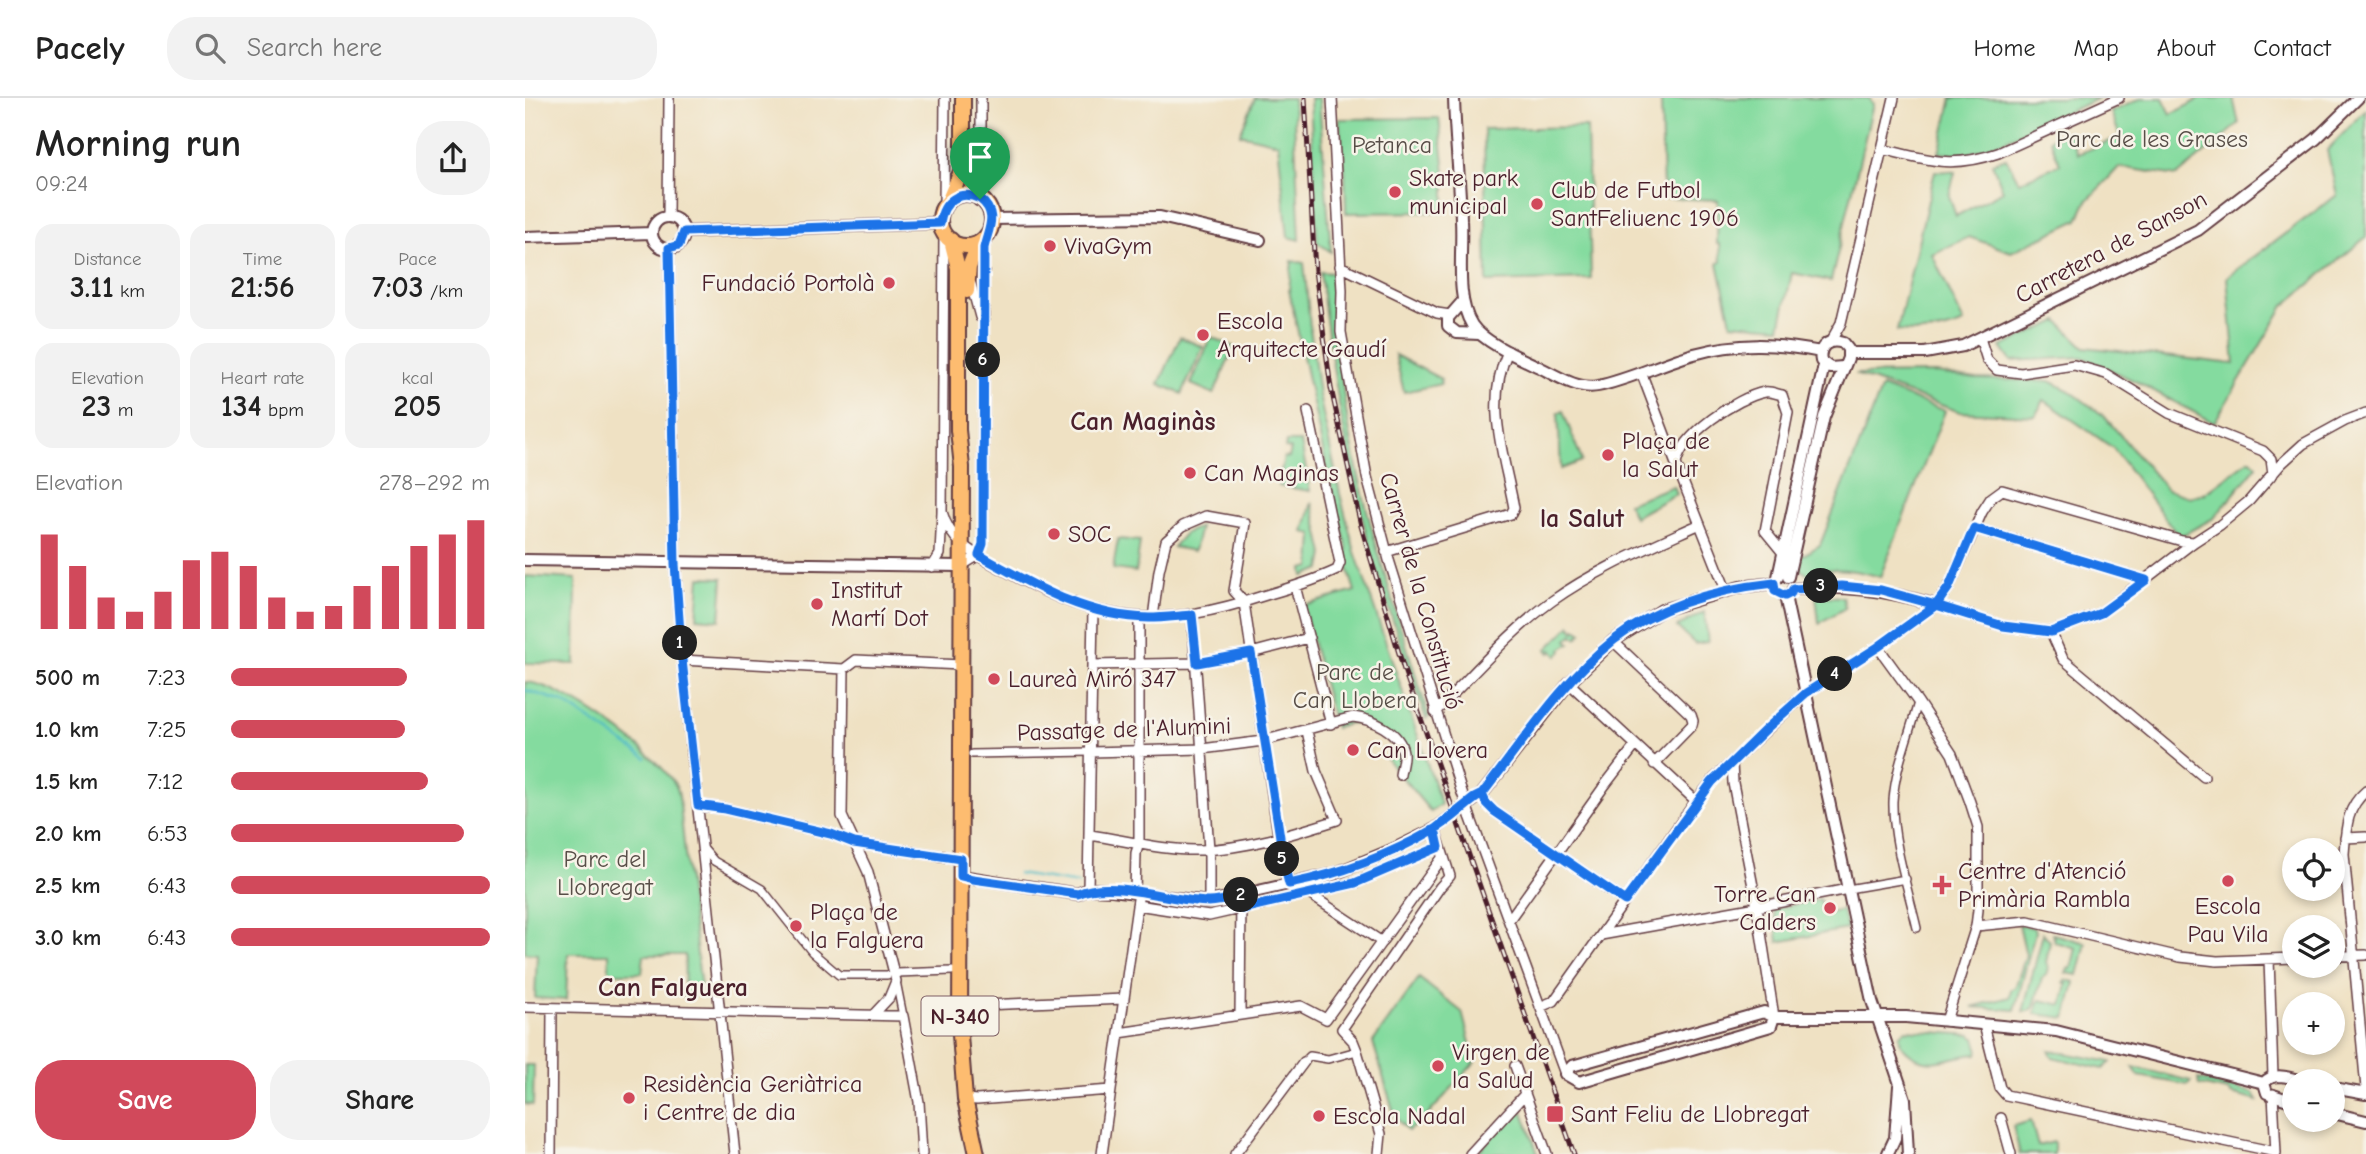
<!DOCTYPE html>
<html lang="en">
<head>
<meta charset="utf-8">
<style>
	body { margin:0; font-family:"Comic Neue",sans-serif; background:#f2f2f2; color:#222; height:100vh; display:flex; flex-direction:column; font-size:26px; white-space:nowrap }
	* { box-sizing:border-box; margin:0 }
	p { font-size:23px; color:#767676 }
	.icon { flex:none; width:38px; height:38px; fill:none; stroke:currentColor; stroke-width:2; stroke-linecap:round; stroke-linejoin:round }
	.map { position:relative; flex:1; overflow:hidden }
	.side { display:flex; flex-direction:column; background:#fff; width:525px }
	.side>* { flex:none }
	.fabs { position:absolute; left:1757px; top:740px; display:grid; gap:14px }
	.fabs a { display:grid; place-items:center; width:63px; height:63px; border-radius:50%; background:#fff; box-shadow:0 4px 10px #0003; font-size:35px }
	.pin { position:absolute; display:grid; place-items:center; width:60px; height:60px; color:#fff; margin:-72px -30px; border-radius:50% 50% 50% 0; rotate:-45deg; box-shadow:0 0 7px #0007 }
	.pin .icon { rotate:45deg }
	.km { position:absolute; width:35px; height:35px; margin:-18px; border-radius:50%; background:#222; color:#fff; font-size:19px; line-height:35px; text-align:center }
	.round { display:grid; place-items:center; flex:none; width:74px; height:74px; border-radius:28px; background:#f2f2f2 }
	.head { display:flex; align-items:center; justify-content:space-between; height:119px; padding:0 35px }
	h1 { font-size:38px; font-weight:700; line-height:52px }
	.metrics { display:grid; grid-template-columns:repeat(3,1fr); gap:10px; height:119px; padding:7px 35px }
	.metrics div { display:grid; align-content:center; border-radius:18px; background:#f2f2f2; text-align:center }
	.metrics b { font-size:30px; font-weight:700 }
	.metrics small { font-size:19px; font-weight:400 }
	.metrics p { font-size:19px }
	.chart { height:196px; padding:14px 35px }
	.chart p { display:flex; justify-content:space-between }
	.chart svg { width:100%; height:126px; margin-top:7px; stroke:#d1495b; stroke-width:6 }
	.button { display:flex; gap:14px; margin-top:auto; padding:14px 35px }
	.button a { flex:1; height:80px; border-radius:28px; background:#d1495b; color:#fff; font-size:28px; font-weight:700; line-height:80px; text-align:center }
	.button a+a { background:#f2f2f2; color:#222 }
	ul { padding:0 35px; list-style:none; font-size:23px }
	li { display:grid; grid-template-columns:112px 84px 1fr; align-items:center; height:52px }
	li i { height:18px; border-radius:9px; background:#d1495b }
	header { display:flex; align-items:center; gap:42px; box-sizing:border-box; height:98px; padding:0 35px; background:#fff; border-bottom:2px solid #e0e0e0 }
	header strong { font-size:33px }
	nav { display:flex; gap:38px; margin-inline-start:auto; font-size:24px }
	.search { width:490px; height:63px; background:#f2f2f2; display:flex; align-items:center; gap:18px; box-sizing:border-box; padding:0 24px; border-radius:28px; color:#767676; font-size:26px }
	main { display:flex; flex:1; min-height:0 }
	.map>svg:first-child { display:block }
</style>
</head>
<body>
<header>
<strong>Pacely</strong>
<div class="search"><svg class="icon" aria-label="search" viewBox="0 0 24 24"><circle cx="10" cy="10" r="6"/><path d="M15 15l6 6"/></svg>Search here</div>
<nav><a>Home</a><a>Map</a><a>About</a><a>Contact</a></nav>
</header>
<main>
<section class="side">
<div class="head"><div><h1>Morning run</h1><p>09:24</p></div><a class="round"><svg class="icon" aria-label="share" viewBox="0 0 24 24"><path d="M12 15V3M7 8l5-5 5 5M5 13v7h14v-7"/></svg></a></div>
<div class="metrics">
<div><p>Distance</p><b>3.11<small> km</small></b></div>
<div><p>Time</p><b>21:56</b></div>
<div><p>Pace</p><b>7:03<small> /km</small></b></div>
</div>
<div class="metrics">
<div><p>Elevation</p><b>23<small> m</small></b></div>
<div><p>Heart rate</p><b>134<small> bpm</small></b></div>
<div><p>kcal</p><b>205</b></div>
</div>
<div class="chart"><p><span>Elevation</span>278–292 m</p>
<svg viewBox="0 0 160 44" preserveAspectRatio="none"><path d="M5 44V11M15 44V22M25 44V33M35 44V38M45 44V31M55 44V20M65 44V17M75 44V22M85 44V33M95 44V38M105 44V36M115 44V29M125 44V22M135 44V15M145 44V11M155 44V6"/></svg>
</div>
<ul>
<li><b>500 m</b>7:23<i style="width:68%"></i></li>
<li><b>1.0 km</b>7:25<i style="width:67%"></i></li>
<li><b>1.5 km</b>7:12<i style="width:76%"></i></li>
<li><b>2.0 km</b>6:53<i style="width:90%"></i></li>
<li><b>2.5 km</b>6:43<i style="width:100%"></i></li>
<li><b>3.0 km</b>6:43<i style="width:100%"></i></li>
</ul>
<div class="button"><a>Save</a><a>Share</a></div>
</section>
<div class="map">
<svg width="1841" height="1056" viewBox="0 0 1841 1056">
	<rect width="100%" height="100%" fill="#f7f3e8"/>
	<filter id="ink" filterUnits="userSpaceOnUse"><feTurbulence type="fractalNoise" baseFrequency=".0143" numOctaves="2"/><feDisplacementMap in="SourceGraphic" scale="14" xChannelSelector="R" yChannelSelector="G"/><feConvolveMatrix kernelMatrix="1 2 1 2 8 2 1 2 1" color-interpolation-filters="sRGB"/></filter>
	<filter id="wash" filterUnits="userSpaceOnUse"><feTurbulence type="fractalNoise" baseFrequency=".00686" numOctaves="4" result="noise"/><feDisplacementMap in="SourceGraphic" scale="28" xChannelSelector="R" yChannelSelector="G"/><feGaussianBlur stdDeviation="1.57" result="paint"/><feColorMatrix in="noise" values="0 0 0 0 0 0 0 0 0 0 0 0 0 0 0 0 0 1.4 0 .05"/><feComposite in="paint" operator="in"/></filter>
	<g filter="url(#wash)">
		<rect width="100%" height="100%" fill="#efe1c3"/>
		<!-- green -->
		<path fill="#84db9f" stroke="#677d65" stroke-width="2" d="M730,0h38l7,142 -12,-3 -10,-94 -38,-9z
			M785,0h9l12,154 -14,-10z
			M1136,0h208l4,6 -42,177 -39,-8 -12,54 -49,-4 -13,-60 3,-1 -1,-18h-3l1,-44 -55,-2z
			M1427,0h147l-97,44 -37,13 -26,-2z
			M1617,0h21l8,16 31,-16h31l6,26 -62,52 -58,-9 -33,35 -8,18 -67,32 -42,-15 -37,17 32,69c-23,10 -42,10 -67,8l38,-160 20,1 -6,24 7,20 47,-25 -11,-28 14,-5 13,24 41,-18 -10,-25 18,-8 10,23 42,-17 -9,-25z
			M1841,12v127l-82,69 -70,117 -75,-40 -57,-26 -71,4 -10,-14 57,-26 26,26 151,17 -8,-87 110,-82 -10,-45z
			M914,20l6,54v40l-99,1 -1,-41 -6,-53z
			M1062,29l4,152 -104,3 -3,-153z
			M767,163l12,2 6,64 9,68 21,99 15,58 86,252 -10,8 -45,-54 10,-9c-16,-22 -23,-26 -50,-26v2l-11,3 -32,-122 52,-15 -10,-32 2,-11 -21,-83 -37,-175z
			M795,174l12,1c3,48 7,96 15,144 17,102 51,201 82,300l-3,2c-18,-56 -39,-112 -55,-168 -25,-92 -40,-186 -51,-279z
			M655,239l23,10 -21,47 -23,-10z
			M686,239l23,10 -20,47 -23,-10z
			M870,257l46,24 -1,1 1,4 -37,8z
			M1411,275l40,6 74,2 20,10 34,25 63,74 22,7 16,-4 45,-34 7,7 -43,52 -35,19 -66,-89 -69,-48 -9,16 -75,-4 -105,-38z
			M1357,289l63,24 -65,166c-23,-7 -50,-12 -73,-3l-10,-7 3,-10 20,-12z
			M1038,313l19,50 -21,8 -3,-56z
			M761,344h15l9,49 -32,-5 6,-29 5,1 2,-9 -6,-1z
			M1148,388l3,8 -42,23 -6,-14z
			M787,404l12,52 -3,15 -17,7 -1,-7 8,-2 2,-33 -9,-2z
			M675,429l-6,24 -21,-4 12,-14z
			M593,441l22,2 -4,31 -23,-3z
			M0,478l51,3 -1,85 -50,-1z
			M175,479l23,1 -3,42 -23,-2z
			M1291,498l27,1 2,11 -26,15z
			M1179,514l4,30 -13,2 -18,-17z
			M1046,527l3,7 2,-3 6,4 -5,5 -5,-3 -5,5 3,3 -9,6 1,2 -5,5 -5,-6 -2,3 -3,-4z
			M0,584c37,1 133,72 151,104 5,9 5,36 7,48 5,51 12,102 18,154l-8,8 -9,1 1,-42h-41l-2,18h-33v-19h-41l-2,46 -31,-2 2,-44 -12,-1z
			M1295,801l3,15 19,-4 5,19 -69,13 -4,-33z
			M1494,826l15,4 1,4 -20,78 -43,-3 38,-10 1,-8 4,-1 11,-33z
			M1518,835l7,8 -4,22 2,5 -2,7 -4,3 -8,29 -3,3 -8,2z
			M1528,836l33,9 -8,32 -12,-2 2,-5 3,1 5,-21 -21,-6z
			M894,880l43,34 13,50 -48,54 -19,15 -13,-14 -22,-75z
			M1540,882l10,2 -9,36 -31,-4 5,-14 22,5 5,-21 -3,-1z
			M1381,932l65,5 4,3 3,10 -1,6c-34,2 -48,21 -76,-9l-2,-10z
			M1524,952l62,12 -8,7 -51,-12z
			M0,967h9l-1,40 -8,-1z
			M1608,969l58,14 -3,4 -49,-9z
			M1673,981l55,14 5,8 -27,-7 -3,-3 -29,-6z
			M996,1008l17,48h-62z
			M1506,1023l7,25 16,-4v12h-34l-7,-28z"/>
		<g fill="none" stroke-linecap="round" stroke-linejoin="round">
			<!-- stream -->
			<path stroke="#4bbac2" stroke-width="2.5" d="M0,592l38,12 83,56
				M493,776l60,10"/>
		</g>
	</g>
	<g filter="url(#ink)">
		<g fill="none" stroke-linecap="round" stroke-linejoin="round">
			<defs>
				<path id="pedestrian" d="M447,656l119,-2
					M177,749l12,14 48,28 50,63 27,23h48
					M1323,791l58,-10
					M1392,830c-9,-39 -25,-88 -24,-127 2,-33 17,-68 25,-99
					M372,875l55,-2
					M371,883l7,35
					M779,964l6,-6 18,3 29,-8"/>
				<path id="minor" d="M456,0v90l2,10
					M807,0l10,193 -1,41 26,145 22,83 72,230
					M1357,51c46,11 69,20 116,4l121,-55
					M419,107l1,-107
					M143,119l1,-119
					M144,150l6,316 7,96 53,494
					M815,168l97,47 13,2
					M446,186l9,33
					M1455,240l7,22 10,10 24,3 53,-8 32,9 63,39 94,38 8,8 2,15
					M1306,243l10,-18 53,-225
					M1116,274l35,92
					M417,414c9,33 35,43 64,59 96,55 156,58 260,24 24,-7 48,-14 71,-25l3,-7 -32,-152
					M1449,430l172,52
					M861,454l125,-38 3,-6c-10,-54 -30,-104 -6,-157
					M436,468l18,-11 4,-11 1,-296 3,-13
					M407,469l8,-13 2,-42 2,-277
					M770,488l36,138
					M1201,492l-50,-126c6,-30 60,-66 89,-72 5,-1 12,2 17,3l6,18 -23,118 18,22
					M1411,507l67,21 48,6 50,-19 93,-71 26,-17 29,-24 32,-37 22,-20 42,-23 21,-8
					M667,517l17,234v53
					M628,520l6,-47 7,-30 17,-15 23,-10 39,7 -11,68 10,11 36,246 9,37
					M1526,534l12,27 141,118
					M1088,543l78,74 2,6
					M1353,549l40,55 34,52 18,48 8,25v83l-2,16 -30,95
					M157,562l162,9 12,-9 105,5
					M567,567l105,-2 54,-10 58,-15
					M319,571l-2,147 26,56 28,109 -7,17 -16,17
					M1044,585l127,118
					M910,614c38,-37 74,-80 117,-111 45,-32 98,-54 148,-77
					M566,654l111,-3 61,-8 90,-24c18,2 47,14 50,35 1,7 -2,16 -3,23
					M1207,664l1,21 24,124 17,110
					M1129,666l38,-39 1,-4
					M1841,693c-20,17 -20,38 -22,63l22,234
					M957,696l4,9 8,8 131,90
					M173,707l27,4 106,25 23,9 107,16
					M945,718l95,258
					M565,737c35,5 74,16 109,15 46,-1 94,-16 138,-30l-21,-49 -9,-40
					M1820,740l21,-1
					M563,791l5,-279
					M610,794l1,-39 3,-10v-225
					M784,796l73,48
					M612,807l72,11 146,-33 84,-36
					M984,822l96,-135 30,-39
					M1451,828l52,-5 152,36 37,4 77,-3
					M1076,837l156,-28 91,-18
					M1808,858l33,-1
					M1744,861l4,117
					M435,908l164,-7
					M0,909l378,9 16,86 3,52
					M1015,909l14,-6 142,-200 18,-22 92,-86 72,-46 58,-42 13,-18 33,-75 9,-14 11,-8 180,51 12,1
					M715,917l1,-120
					M1459,927l16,63 6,7 270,57
					M594,935l182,-27 25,13 116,-161
					M990,968l32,88
					M1748,996l3,60
					M440,1001l12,1 134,-10
					M1476,1020l10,36
					M26,1056l1,-146
					M577,1056l36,-255
					M710,1056l69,-92
					M854,1056l2,-20 -24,-83 -4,-10 -11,-12 98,-142 10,-11 -15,-47
					M945,1056l55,-60"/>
				<path id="tertiary" d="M929,0c1,41 6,81 7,122 2,32 -6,78 11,105 11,17 48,33 67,42 18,9 39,23 59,19 33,-7 64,-23 96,-32 43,-12 83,-11 127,-2
					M127 135a16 16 0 1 1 32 0a16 16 0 1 1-32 0Z
					M467,121l168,-2 100,23
					M159,134l256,-9
					M0,139l127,-4
					M937,204l-14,16v8l9,7 22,1
					M1324,255h76l38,-7 235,-116 118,-91 42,-41
					M0,462l436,6
					M1253,479l46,-212
					M1263,479l36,-160 24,-59v-9l-5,-6c-14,-5 -25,3 -22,18l9,7 13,-1
					M1268,491c53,-4 93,1 143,16
					M1260,498l87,405 33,98 3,55
					M436,778l117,18 10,-5 24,1 97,12 125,-28 60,-25 41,-20 47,-35 87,-111 44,-42 49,-31 78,-23 34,-4
					M1249,919l-3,9 -192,56 -14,-8 7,-8 192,-54 10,5h132l150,14 208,52
					M1739,985c9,-12 28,-5 41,-1
					M1739,985l3,10 27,9
					M1808,990l33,6
					M1808,1015l33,8
					M1363,1055l7,-15 4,-52"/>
				<path id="primary" d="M438,69l17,32
					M415 122a26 26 0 1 1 52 0a26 26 0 1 1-52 0Z
					M423,104l15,-35v-69
					M426,142l7,28v162l4,37 -2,568 5,64 12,55
					M442,193l2,-24 10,-24"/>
			</defs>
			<!-- pedestrian casing -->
			<use href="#pedestrian" stroke="#633c42" stroke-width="10"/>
			<!-- minor casing -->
			<use href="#minor" stroke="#633c42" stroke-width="12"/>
			<!-- tertiary casing -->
			<use href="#tertiary" stroke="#633c42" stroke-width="14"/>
			<!-- primary casing -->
			<use href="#primary" stroke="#633c42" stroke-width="18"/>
			<!-- pedestrian -->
			<use href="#pedestrian" stroke="#fff" stroke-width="7"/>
			<!-- minor -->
			<use href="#minor" stroke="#fff" stroke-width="9"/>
			<!-- tertiary -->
			<use href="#tertiary" stroke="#fff" stroke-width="10"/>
			<!-- primary -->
			<use href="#primary" stroke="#fdbc70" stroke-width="14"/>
			<defs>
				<path id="rail" d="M780,0l10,173 16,117 30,138 43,144 170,484"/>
			</defs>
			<!-- rail casing -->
			<use href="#rail" stroke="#4a1f2b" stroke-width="5"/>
			<!-- rail -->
			<use href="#rail" stroke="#f7f3e8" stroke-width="2.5" stroke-dasharray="8" stroke-linecap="butt"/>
			<defs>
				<path id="minor-bridge" d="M936,692l9,26"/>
			</defs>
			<!-- minor-bridge casing -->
			<use href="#minor-bridge" stroke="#633c42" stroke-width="12" stroke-linecap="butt"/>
			<!-- minor-bridge -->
			<use href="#minor-bridge" stroke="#fff" stroke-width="9"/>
		</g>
	</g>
	<g fill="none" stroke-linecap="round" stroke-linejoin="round" filter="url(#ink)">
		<defs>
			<path id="route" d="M455,101c-21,-10 -37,2 -40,24l-256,9 -5,13 -10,3 6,316 7,96 16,145 27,4 106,25 23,9 107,16v17l12,3 105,15c34,-16 94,8 131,8 10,0 22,-4 32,-7l1,14 113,-26 84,-36 -4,-18 39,-31 8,-4c41,-52 80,-113 132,-154 45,-35 104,-51 160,-57l1,8 10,5 6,-3 2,-4 49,-3 39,4 55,15 67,21 48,6 50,-19 45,-33 -172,-52 -25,59 -13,18 -58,42 -72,46 -40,36 -54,53 -87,119 -131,-90 -8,-8 -4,-9c-16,10 -30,26 -47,35 -45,26 -95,45 -146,55l-9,-36v-11l-29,-184 -54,10 -5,-48c-14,1 -29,3 -43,3 -64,-1 -116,-33 -170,-63l4,-11 1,-296c4,-19 15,-34 -4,-49"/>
		</defs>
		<!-- route casing -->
		<use href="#route" stroke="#fff" stroke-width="14"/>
		<!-- route -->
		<use href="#route" stroke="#1a73e8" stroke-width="9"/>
	</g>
	<!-- markers -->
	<g fill="#d1495b" stroke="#f7f3e8" stroke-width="2.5">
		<circle cx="870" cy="94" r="7"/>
		<circle cx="1012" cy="106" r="7"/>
		<circle cx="525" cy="148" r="7"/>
		<circle cx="364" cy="185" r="7"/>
		<circle cx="678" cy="237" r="7"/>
		<circle cx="1083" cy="357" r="7"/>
		<circle cx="665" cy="375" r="7"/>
		<circle cx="529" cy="436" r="7"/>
		<circle cx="292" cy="506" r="7"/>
		<circle cx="469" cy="581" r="7"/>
		<circle cx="828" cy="652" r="7"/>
		<circle cx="1703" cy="783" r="7"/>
		<path d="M1413.5 776.5h7v7h7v7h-7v7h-7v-7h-7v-7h7z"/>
		<circle cx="1305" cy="810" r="7"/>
		<circle cx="271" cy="828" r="7"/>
		<circle cx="913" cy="968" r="7"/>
		<circle cx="104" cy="1000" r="7"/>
		<rect x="1021" y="1007" width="18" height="18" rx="3.5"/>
		<circle cx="794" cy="1018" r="7"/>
	</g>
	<g text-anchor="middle" stroke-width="5" stroke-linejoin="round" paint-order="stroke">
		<!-- shield labels -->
		<rect fill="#f7f3e8" stroke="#7e5f64" stroke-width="2" x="396.5" y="898.5" width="77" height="39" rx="5"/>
		<g font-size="23" font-weight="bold" fill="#4a1f2b">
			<text x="435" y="926">N-340</text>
		</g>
		<!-- park labels -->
		<g font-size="24" fill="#584e48" stroke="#f7f3e8">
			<text x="1627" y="49">Parc de les Grases</text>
			<text x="867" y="55">Petanca</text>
			<text x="830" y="582">Parc de<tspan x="830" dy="28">Can Llobera</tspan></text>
			<text x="80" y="769">Parc del<tspan x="80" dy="28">Llobregat</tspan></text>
		</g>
		<!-- poi labels -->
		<g font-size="24" fill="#4a1f2b" stroke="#f7f3e8" text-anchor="start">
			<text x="884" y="88">Skate park<tspan x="884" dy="28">municipal</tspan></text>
			<text x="1026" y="100">Club de Futbol<tspan x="1026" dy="28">SantFeliuenc 1906</tspan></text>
			<text x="539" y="156">VivaGym</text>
			<text x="350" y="193" text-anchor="end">Fundació Portolà</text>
			<text x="692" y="231">Escola<tspan x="692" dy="28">Arquitecte Gaudí</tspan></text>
			<text x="1097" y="351">Plaça de<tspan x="1097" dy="28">la Salut</tspan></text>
			<text x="679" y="383">Can Maginas</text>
			<text x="543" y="444">SOC</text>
			<text x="306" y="500">Institut<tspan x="306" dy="28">Martí Dot</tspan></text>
			<text x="483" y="589">Laureà Miró 347</text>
			<text x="842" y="660">Can Llovera</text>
			<text x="1433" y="781">Centre d'Atenció<tspan x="1433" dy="28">Primària Rambla</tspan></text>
			<text x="1291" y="804" text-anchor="end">Torre Can<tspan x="1291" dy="28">Calders</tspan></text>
			<text x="1703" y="816" text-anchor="middle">Escola<tspan x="1703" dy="28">Pau Vila</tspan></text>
			<text x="285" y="822">Plaça de<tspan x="285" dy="28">la Falguera</tspan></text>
			<text x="927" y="962">Virgen de<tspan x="927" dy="28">la Salud</tspan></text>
			<text x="118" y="994">Residència Geriàtrica<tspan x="118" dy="28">i Centre de dia</tspan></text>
			<text x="1046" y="1024">Sant Feliu de Llobregat</text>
			<text x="808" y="1026">Escola Nadal</text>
		</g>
		<!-- street labels -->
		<g font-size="24" fill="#4a1f2b" stroke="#f7f3e8">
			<text transform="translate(1586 149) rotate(-28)" y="8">Carretera de Sanson</text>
			<text transform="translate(896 493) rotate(74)" y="8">Carrer de la Constitució</text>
			<text transform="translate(599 631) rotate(-2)" y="8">Passatge de l'Alumini</text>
		</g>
		<!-- neighbourhood labels -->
		<g font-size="26" font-weight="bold" fill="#4a1f2b" stroke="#f7f3e8">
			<text x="618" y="332">Can Maginàs</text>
			<text x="1057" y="429">la Salut</text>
			<text x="148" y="898">Can Falguera</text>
		</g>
	</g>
</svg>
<div class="fabs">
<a><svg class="icon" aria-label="locate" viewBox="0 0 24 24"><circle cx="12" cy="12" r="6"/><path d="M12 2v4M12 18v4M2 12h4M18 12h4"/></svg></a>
<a><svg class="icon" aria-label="layers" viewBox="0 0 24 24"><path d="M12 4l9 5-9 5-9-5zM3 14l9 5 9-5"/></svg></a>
<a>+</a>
<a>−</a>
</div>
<div class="pin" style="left:455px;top:101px;background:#1e9e55"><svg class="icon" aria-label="arrive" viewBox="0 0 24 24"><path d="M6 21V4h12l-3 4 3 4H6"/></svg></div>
<b class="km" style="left:155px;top:545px">1</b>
<b class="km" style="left:716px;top:797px">2</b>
<b class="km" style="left:1296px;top:488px">3</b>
<b class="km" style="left:1310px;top:576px">4</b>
<b class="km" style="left:757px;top:761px">5</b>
<b class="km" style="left:458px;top:262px">6</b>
</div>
</main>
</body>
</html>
